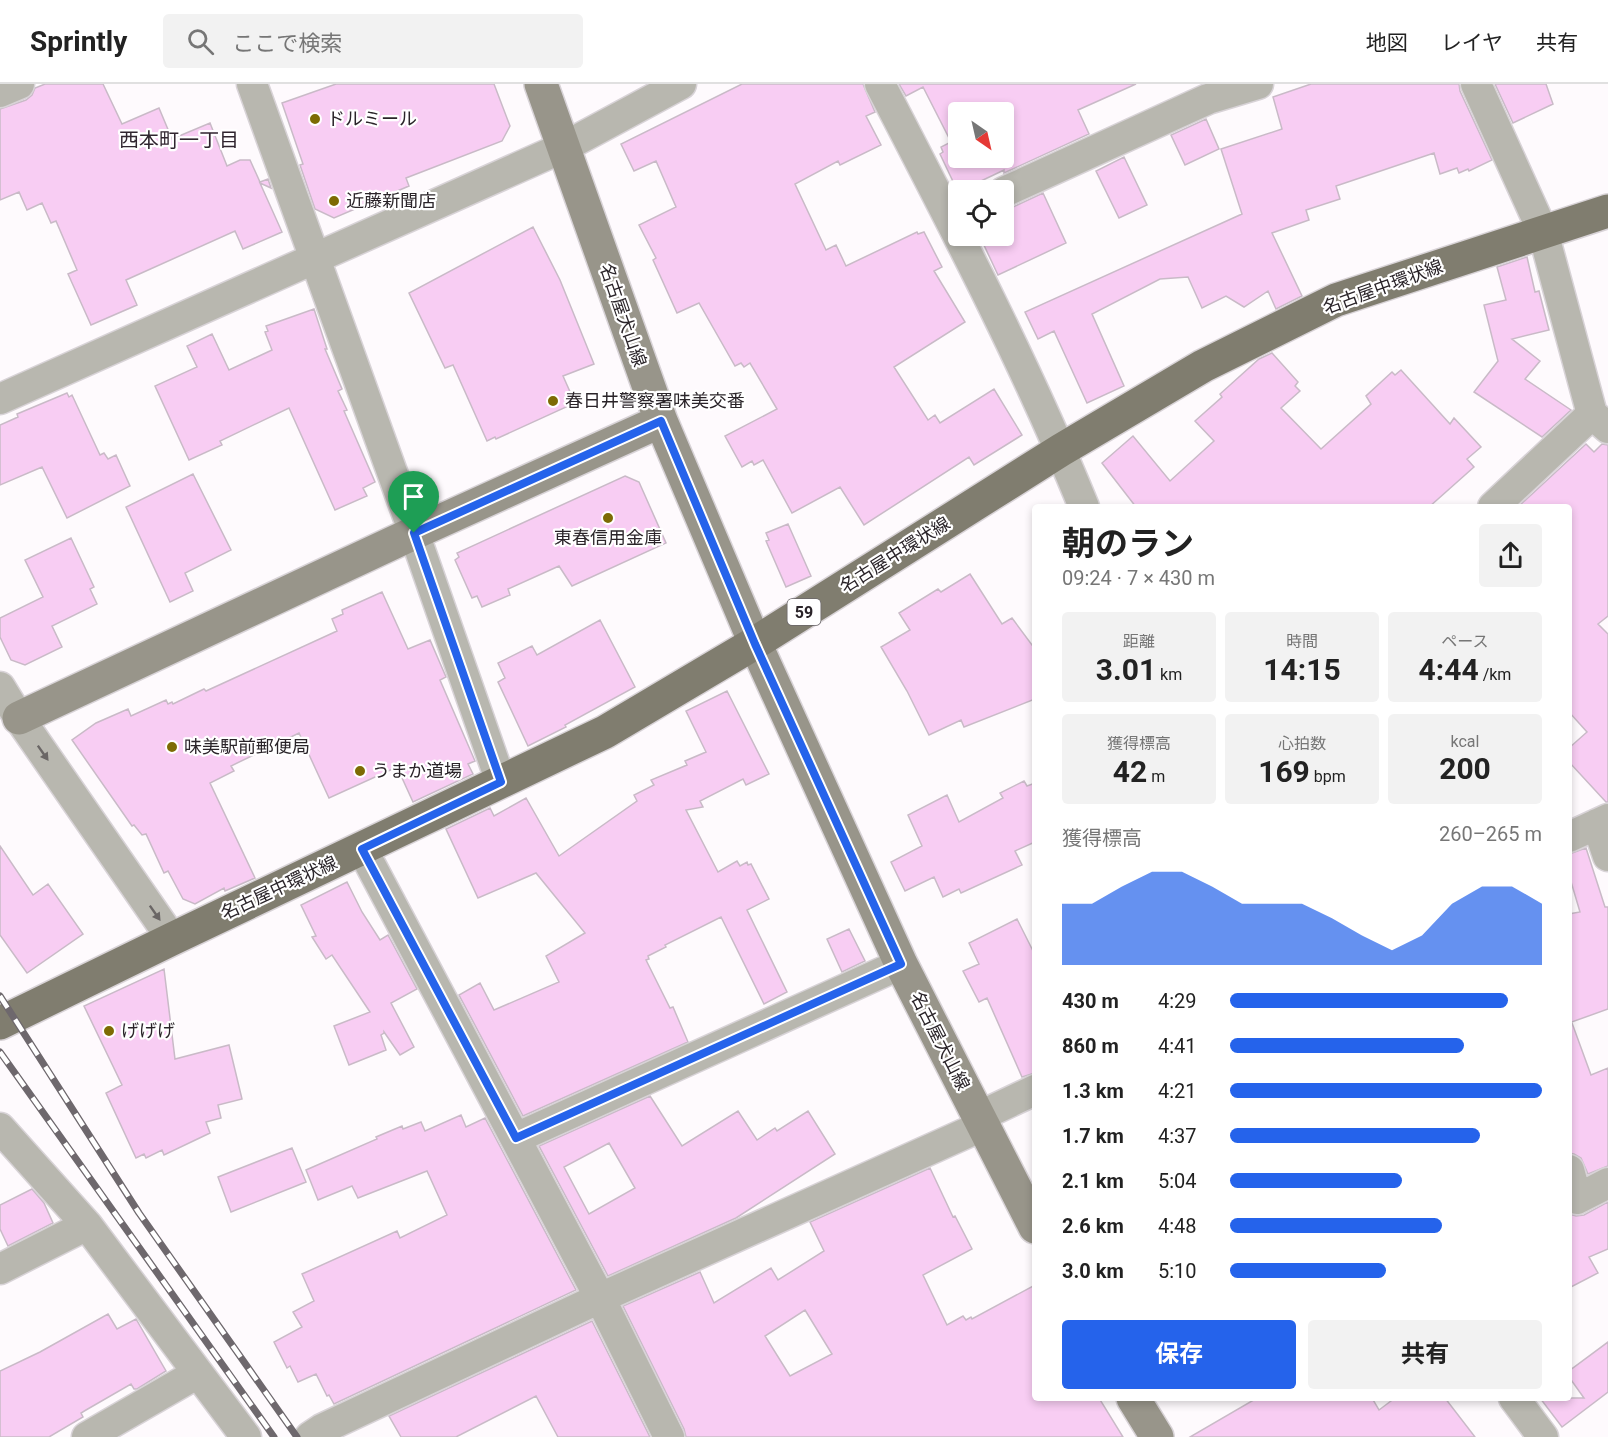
<!DOCTYPE html>
<html lang="ja">
<head>
<meta charset="utf-8">
<style>
	body { margin:0; font-family:Roboto,"Noto Sans JP",sans-serif; background:#f2f2f2; color:#222; height:100vh; display:flex; flex-direction:column; font-size:22px; white-space:nowrap }
	* { box-sizing:border-box; margin:0 }
	p { font-size:20px; color:#767676 }
	.icon { flex:none; width:33px; height:33px; fill:none; stroke:currentColor; stroke-width:2; stroke-linecap:round; stroke-linejoin:round }
	.map { position:relative; flex:1; overflow:hidden }
	.drawer { position:absolute; left:1032px; top:420px; width:540px; height:897px; display:flex; flex-direction:column; background:#fff; border-radius:6px; box-shadow:0 3px 9px #0003 }
	.drawer>* { flex:none }
	.needle { width:39px; rotate:146deg }
	.tools { position:absolute; left:948px; top:18px; display:grid; gap:12px }
	.tools a { display:grid; place-items:center; width:66px; height:66px; border-radius:6px; background:#fff; box-shadow:0 3px 9px #0003; font-size:30px }
	.pin { position:absolute; display:grid; place-items:center; width:51px; height:51px; color:#fff; margin:-62px -26px; border-radius:50% 50% 50% 0; rotate:-45deg; box-shadow:0 0 6px #0007 }
	.pin .icon { rotate:45deg }
	.round { display:grid; place-items:center; flex:none; width:63px; height:63px; border-radius:6px; background:#f2f2f2 }
	.summary { display:flex; align-items:center; justify-content:space-between; height:102px; padding:0 30px }
	h1 { font-size:33px; font-weight:700; line-height:45px }
	.figures { display:grid; grid-template-columns:repeat(3,1fr); gap:9px; height:102px; padding:6px 30px }
	.figures div { display:grid; align-content:center; border-radius:6px; background:#f2f2f2; text-align:center }
	.figures b { font-size:30px; font-weight:700 }
	.figures small { font-size:16px; font-weight:400 }
	.figures p { font-size:16px }
	.chart { height:168px; padding:12px 30px }
	.chart p { display:flex; justify-content:space-between }
	.chart svg { width:100%; height:108px; margin-top:6px; fill:#2563eb; opacity:.7 }
	.cta { display:flex; gap:12px; margin-top:auto; padding:12px 30px }
	.cta a { flex:1; height:69px; border-radius:6px; background:#2563eb; color:#fff; font-size:24px; font-weight:700; line-height:69px; text-align:center }
	.cta a+a { background:#f2f2f2; color:#222 }
	ul { padding:0 30px; list-style:none; font-size:20px }
	li { display:grid; grid-template-columns:96px 72px 1fr; align-items:center; height:45px }
	li i { height:15px; border-radius:8px; background:#2563eb }
	header { display:flex; align-items:center; gap:36px; box-sizing:border-box; height:84px; padding:0 30px; background:#fff; border-bottom:2px solid #e0e0e0 }
	header strong { font-size:28px }
	nav { display:flex; gap:33px; margin-inline-start:auto; font-size:21px }
	.search { width:420px; height:54px; background:#f2f2f2; display:flex; align-items:center; gap:15px; box-sizing:border-box; padding:0 21px; border-radius:6px; color:#767676; font-size:22px }
	.map>svg:first-child { display:block }
</style>
</head>
<body>
<header>
<strong>Sprintly</strong>
<div class="search"><svg class="icon" aria-label="search" viewBox="0 0 24 24"><circle cx="10" cy="10" r="6"/><path d="M15 15l6 6"/></svg>ここで検索</div>
<nav><a>地図</a><a>レイヤ</a><a>共有</a></nav>
</header>
<div class="map">
<svg width="1608" height="1353" viewBox="0 0 1608 1353">
	<rect width="100%" height="100%" fill="#fefafd"/>
	<!-- building -->
	<path fill="#f8cdf3" stroke="#c9bac7" stroke-width="1.5" fill-rule="evenodd" d="M45,0h58l19,40 37,-16 13,31 38,-16 17,43 13,-6h10l10,22 8,-3 3,9 -11,-5 22,49 -39,17 -8,-18 -109,49 11,25 -46,20 -23,-51 9,-4 -21,-49 -5,2 -9,-20 -15,7 -8,-18 -19,8v-91l26,-9 6,-5 3,-7z
		M336,0h158l16,42 -8,15 -96,37 3,8 -75,32 -19,-9 -15,-44 3,-1 -21,-61z
		M742,0h121l12,28 -9,4 15,29 -41,20 -2,-4 -43,23 31,66 10,-5 10,21 71,-34 1,2 6,-2 18,35 -8,4 31,51 -71,45 34,53 7,-5 5,8 54,-34 28,46 -48,30 -5,-8 -105,68 -24,-38 -48,26 -29,-53 -9,5 -2,-4 -10,6 -17,-31 52,-27 -27,-46 -6,4 -3,-4 -6,3 -36,-63 -22,10 -24,-53 3,-2 -17,-33 37,-18 -20,-46 -22,10 -13,-27z
		M899,0h237l-58,26 11,24 -85,39v-3l-46,22 -18,-38 3,-2 -2,-5 10,-5 -28,-55 -17,9zM958,28h46v46h-46z
		M1311,0h148l1,7 32,69 -23,11 -1,-2 -9,4 -2,-5 -17,6 -6,-21 -98,33 4,13 -34,11 3,10 -37,13 30,63 -26,13 -8,-18 -24,16 -18,-11 -24,12 -14,-31 -28,2 -68,35 32,72 -37,17 -33,-72 -16,8 -13,-27 217,-98 -21,-65 61,-20 -9,-32z
		M1495,0h51l7,20 -40,19z
		M1206,35l13,30 -34,16 -14,-30z
		M1124,73l23,48 -28,13 -23,-47z
		M1043,109l23,50 -68,32 -16,-34 12,-5h10v-27l7,-1z
		M533,143l27,53 34,84 -31,12 12,27 -79,36 -1,-2 -8,4 -34,-76 -8,3 -36,-75z
		M1527,173l8,35 4,-1 10,39 -37,9 28,22 -15,18 46,31 -29,27 -68,-45 24,-31 -14,-56 22,-5 -9,-33z
		M314,225l13,40h-2l17,40 -4,2 9,19 -3,1 31,71 -12,6 4,8 -32,14 -46,-102 -69,33 2,4 -33,15 -34,-74 42,-19 -10,-21 25,-12 17,36 43,-20 -7,-18 3,-1 -2,-5z
		M1272,269l26,29 -3,4 5,5 -19,17 40,41 50,-45 -5,-8 26,-24 3,3 6,-5 49,54 4,-6 27,29 -14,12 7,8 -45,40h-293l-34,-44 31,-27 37,45 44,-40 -19,-20 27,-24 -2,-3 39,-35z
		M67,309l2,4 3,-2 28,60 4,-2 4,6 8,-4 14,31 -63,32 -25,-51 -42,18v-60l18,-8 -1,-3z
		M1586,360l8,8 8,-8 6,1v171l-10,8 10,10v168h-2l-37,-40v-14l18,-16 -18,-20v-205h-51z
		M193,390l38,76 -46,23 8,18 -23,11 -44,-95z
		M625,392l14,6 27,61 -94,43 -13,-20 -51,23 2,6 -28,12 -5,-11 -5,2 -17,-38 4,-3 -2,-4z
		M788,440l23,52 -25,11 -20,-46 3,-1 -3,-7z
		M71,454l23,49 -4,2 7,15 -45,22 10,21 -37,18 -14,-5 -11,-23v-19l43,-21 -18,-37z
		M970,490l32,50 10,-6 23,31v50l-71,28 -3,-7 -32,15 -22,-44 -26,-44 29,-17 -11,-17 39,-24 3,3z
		M382,508l26,57 22,-9 16,37 -6,3 35,81 -7,3 5,10 -60,28 -16,-35 -68,31 -30,-65 -68,33 3,5 -24,12 45,95 -30,13 -1,-3 -29,16 -12,-5 -15,-28 -4,2 -18,-39 -4,1 -8,-10 -2,1 -60,-86 24,-17 32,-14 3,7 35,-16 2,4 4,-2 1,2 31,-15 2,2 131,-60 -5,-12 11,-5 -1,-4z
		M600,536l35,67 -70,38 1,2 -38,19 -30,-64 7,-4 -7,-15 34,-17 5,9z
		M727,607l42,83 -23,11 -3,-6 -43,22 3,6 -17,3 32,62 19,-11 3,5 7,-4 1,3 3,-1 18,35 -22,11 40,82 -23,12 -43,-87 -56,28 1,2 -18,9 1,3 -3,1 24,48 3,-1 15,35 -165,74 -64,-121 21,-12 14,27 65,-28 -13,-26 39,-23 -49,-60 -58,25 -32,-69 44,-21 4,8 32,-18 33,58 78,-55 -3,-6 20,-10 -3,-5 36,-15 -2,-4 21,-9 -20,-41z
		M1024,697l3,5 8,-3v59l-20,9 7,14 -61,28 -2,-4 -16,8 -9,-20 -29,14 -14,-29 31,-16 -14,-31 39,-20 12,27 44,-24 -3,-5z
		M0,762l33,49 15,-11 35,50 -56,39 -27,-38z
		M1586,764l19,59h3v102l-39,14v-109l11,-2 -11,-37v-21z
		M347,798l15,30 18,28 8,-5 29,54 -26,14 23,44 -14,8 -16,-23v1l-3,2 5,15 -37,15 -15,-39 36,-14 -38,-57 -6,4 -14,-22 4,-1 -15,-31z
		M1017,835l18,36v118l-13,4 -35,-79 -8,4 -16,-31 16,-7 -10,-21z
		M849,845l16,32 -23,11 -15,-33z
		M164,885l11,90 54,-14 13,54 -24,6 3,13 -15,4 4,11 -46,22 -2,-5 -16,8 -2,-4 -8,4 -30,-65 16,-8 -38,-79z
		M1572,939l19,52 17,-7v98l-20,8 -7,-16 -7,-4 -5,-1v-129z
		M650,1012l32,50 56,-35 19,29 18,-12 2,3 31,-20 27,43 -99,64 -128,58 -69,-130zM609,1059l26,45 -46,26 -25,-47z
		M461,1031l5,12 19,-9 91,172 -242,114 -5,-9 -2,1 -11,-22 -18,8 -8,-16 -3,2 -13,-26 28,-15 -9,-15 21,-11 -12,-27 95,-43 3,7 47,-23 -20,-44 -69,27 -6,-12 -34,14 -12,-30 71,-31 -1,-2 26,-11 1,3 18,-7 4,9z
		M292,1064l14,34 -75,30 -13,-35z
		M930,1084l23,49 2,-1 17,33 -49,26 24,50 16,-9 3,4 5,-3 1,2 63,-34v113h64l24,39h-437l-2,-8 -61,-123 77,-34 14,31 57,-35 7,12 46,-29 -14,-29zM805,1226l27,44 -42,22 -25,-40z
		M32,1105l12,14 9,20 -45,23 -8,-17v-24z
		M1608,1118v47l-19,8 9,16 -29,15v-74l7,2 8,-1z
		M108,1230l9,15 19,-10 30,52 -29,18h-3l-3,-5 -45,26 -5,3 2,4 -34,20h-49v-66l40,-19z
		M592,1237l58,116h-92l-22,-41 -80,41h-55l-12,-21z
		M1608,1258v50l-46,35 -22,-29h44l-15,-21v-6z
		M1257,1314h115l7,12 16,-12h50l30,39h-285z"/>
	<g fill="none" stroke-linecap="round" stroke-linejoin="round">
		<defs>
			<path id="street" d="M252,0l162,449 87,249
				M880,0c72,139 145,278 204,423
				M1476,0l67,148 49,182 16,14
				M0,8l19,-8
				M1004,108l204,-93 50,-15
				M0,315l564,-252 117,-63
				M1493,423l99,-93
				M0,603l19,31 153,221
				M1597,740l11,32
				M1569,753l39,-18
				M362,765l238,449 69,139
				M978,1033l57,-27
				M0,1044l87,97 159,212
				M516,1054l385,-174
				M1569,1086l8,29 31,-16
				M0,1185l87,-44
				M1514,1314l29,39
				M87,1353l111,-64
				M310,1353l12,-8 278,-131 382,-172"/>
			<path id="secondary" d="M541,0l120,337 94,222 146,321 134,263
				M19,634l395,-185 247,-112
				M1133,1314l24,39"/>
			<path id="primary" d="M0,939l172,-84 433,-207 150,-89 306,-193 142,-84 133,-66 272,-89"/>
		</defs>
		<!-- street casing -->
		<use href="#street" stroke="#d8d3d7" stroke-width="33"/>
		<!-- secondary casing -->
		<use href="#secondary" stroke="#d8d3d7" stroke-width="36"/>
		<!-- primary casing -->
		<use href="#primary" stroke="#d8d3d7" stroke-width="36"/>
		<!-- street -->
		<use href="#street" stroke="#b8b7af" stroke-width="30"/>
		<!-- secondary -->
		<use href="#secondary" stroke="#98958a" stroke-width="33"/>
		<!-- primary -->
		<use href="#primary" stroke="#807d6f" stroke-width="33"/>
		<defs>
			<path id="rail" d="M0,912l139,217 158,224
				M0,968l274,385"/>
		</defs>
		<!-- rail casing -->
		<use href="#rail" stroke="#6e686d" stroke-width="7"/>
		<!-- rail -->
		<use href="#rail" stroke="#fff" stroke-width="4.5" stroke-dasharray="14" stroke-linecap="butt"/>
	</g>
	<!-- one-way arrows -->
	<defs><path id="oneway-solid" d="M-6-.8H1V-3.2L6.5 0L1 3.2V.8H-6Z" transform="scale(1.5)"/></defs>
	<g fill="#6a6665">
		<use href="#oneway-solid" transform="translate(43 669) rotate(55)"/>
		<use href="#oneway-solid" transform="translate(155 829) rotate(55)"/>
	</g>
	<g fill="none" stroke-linecap="round" stroke-linejoin="round">
		<defs>
			<path id="route" d="M661,337l94,223 146,320 -385,174 -154,-289 139,-67 -87,-249z"/>
		</defs>
		<!-- route casing -->
		<use href="#route" stroke="#fff" stroke-width="12"/>
		<!-- route -->
		<use href="#route" stroke="#2563eb" stroke-width="8"/>
	</g>
	<!-- markers -->
	<g fill="#7d6b04" stroke="#fff" stroke-width="2">
		<circle cx="315" cy="35" r="6"/>
		<circle cx="334" cy="117" r="6"/>
		<circle cx="553" cy="317" r="6"/>
		<circle cx="608" cy="434" r="6"/>
		<circle cx="172" cy="663" r="6"/>
		<circle cx="360" cy="687" r="6"/>
		<circle cx="109" cy="947" r="6"/>
	</g>
	<g text-anchor="middle" stroke-width="4.5" stroke-linejoin="round" paint-order="stroke">
		<!-- shield labels -->
		<rect fill="#fff" stroke="#6a6669" stroke-width="1.5" x="787.5" y="515" width="33" height="26" rx="4.5"/>
		<g font-size="16" font-weight="bold" fill="#2a2429">
			<text x="804" y="534">59</text>
		</g>
		<!-- poi labels -->
		<g font-size="18" fill="#2a2429" stroke="#fff" text-anchor="start">
			<text x="327" y="41">ドルミール</text>
			<text x="346" y="123">近藤新聞店</text>
			<text x="565" y="323">春日井警察署味美交番</text>
			<text x="608" y="460" text-anchor="middle">東春信用金庫</text>
			<text x="184" y="669">味美駅前郵便局</text>
			<text x="372" y="693">うまか道場</text>
			<text x="121" y="953">げげげ</text>
		</g>
		<!-- street labels -->
		<g font-size="18" fill="#2a2429" stroke="#fff">
			<text transform="translate(1383 203) rotate(-20)" y="6">名古屋中環状線</text>
			<text transform="translate(623 231) rotate(71)" y="6">名古屋犬山線</text>
			<text transform="translate(895 471) rotate(-32)" y="6">名古屋中環状線</text>
			<text transform="translate(279 804) rotate(-25)" y="6">名古屋中環状線</text>
			<text transform="translate(940 957) rotate(63)" y="6">名古屋犬山線</text>
		</g>
		<!-- neighbourhood labels -->
		<g font-size="20" fill="#30252f" stroke="#fff">
			<text x="179" y="63">西本町一丁目</text>
		</g>
	</g>
</svg>
<div class="tools">
<a><svg class="needle" viewBox="-14 -14 28 28"><path d="M0-13l5 13h-10z" fill="#e53935"/><path d="M0 13l5-13h-10z" fill="#767676"/></svg></a>
<a><svg class="icon" aria-label="locate" viewBox="0 0 24 24"><circle cx="12" cy="12" r="6"/><path d="M12 2v4M12 18v4M2 12h4M18 12h4"/></svg></a>
</div>
<div class="pin" style="left:414px;top:449px;background:#1e9e55"><svg class="icon" aria-label="arrive" viewBox="0 0 24 24"><path d="M6 21V4h12l-3 4 3 4H6"/></svg></div>
<section class="drawer">
<div class="summary"><div><h1>朝のラン</h1><p>09:24 · 7 × 430 m</p></div><a class="round"><svg class="icon" aria-label="share" viewBox="0 0 24 24"><path d="M12 15V3M7 8l5-5 5 5M5 13v7h14v-7"/></svg></a></div>
<div class="figures">
<div><p>距離</p><b>3.01<small> km</small></b></div>
<div><p>時間</p><b>14:15</b></div>
<div><p>ペース</p><b>4:44<small> /km</small></b></div>
</div>
<div class="figures">
<div><p>獲得標高</p><b>42<small> m</small></b></div>
<div><p>心拍数</p><b>169<small> bpm</small></b></div>
<div><p>kcal</p><b>200</b></div>
</div>
<div class="chart"><p><span>獲得標高</span>260–265 m</p>
<svg viewBox="0 0 160 44" preserveAspectRatio="none"><path d="M0 44V19L10 19L20 12L30 6L40 6L50 12L60 19L70 19L80 19L90 25L100 32L110 38L120 32L130 19L140 12L150 12L160 19V44z"/></svg>
</div>
<ul>
<li><b>430 m</b>4:29<i style="width:89%"></i></li>
<li><b>860 m</b>4:41<i style="width:75%"></i></li>
<li><b>1.3 km</b>4:21<i style="width:100%"></i></li>
<li><b>1.7 km</b>4:37<i style="width:80%"></i></li>
<li><b>2.1 km</b>5:04<i style="width:55%"></i></li>
<li><b>2.6 km</b>4:48<i style="width:68%"></i></li>
<li><b>3.0 km</b>5:10<i style="width:50%"></i></li>
</ul>
<div class="cta"><a>保存</a><a>共有</a></div>
</section>
</div>
</body>
</html>
